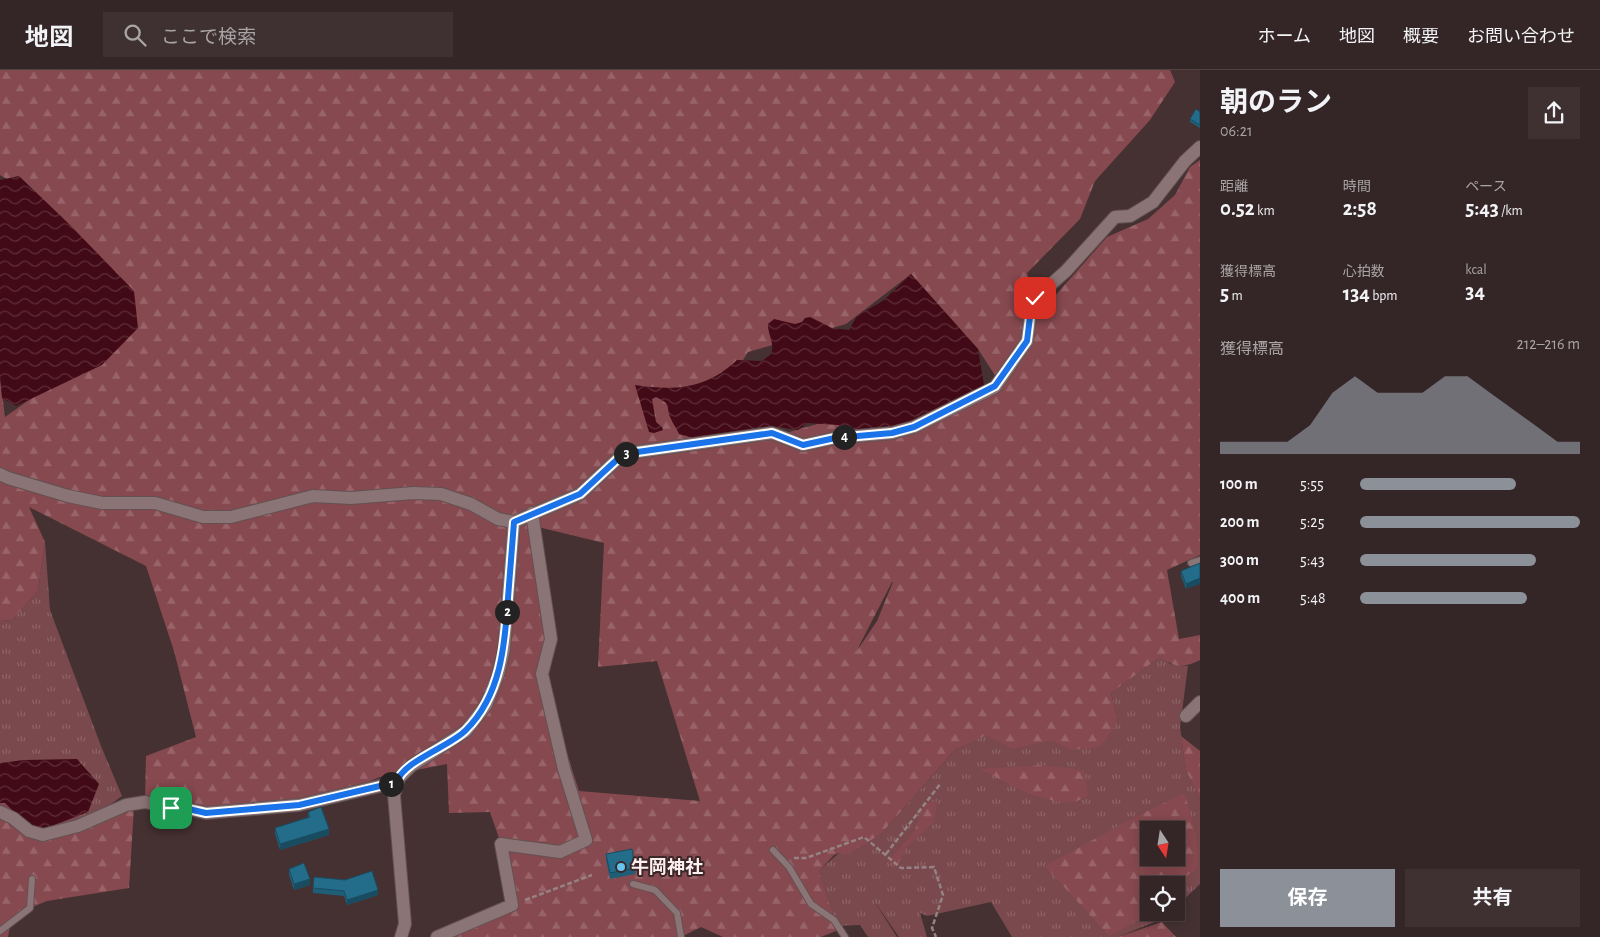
<!DOCTYPE html>
<html lang="ja">
<head>
<meta charset="utf-8">
<style>
	body { margin:0; font-family:"Alegreya Sans","Noto Sans JP",sans-serif; background:#3f3132; color:#f1f3f6; height:100vh; display:flex; flex-direction:column; font-size:19px; white-space:nowrap }
	* { box-sizing:border-box; margin:0 }
	p { font-size:16px; color:#a9a5a7 }
	.icon { flex:none; width:28px; height:28px; fill:none; stroke:currentColor; stroke-width:2; stroke-linecap:round; stroke-linejoin:round }
	.map { position:relative; flex:1; overflow:hidden }
	.panel { display:flex; flex-direction:column; background:#342526; width:400px }
	.panel>* { flex:none }
	.needle { width:32px; rotate:168deg }
	.fabs { position:absolute; left:1140px; top:751px; display:grid; gap:10px }
	.fabs a { display:grid; place-items:center; width:45px; height:45px; border-radius:0px; background:#342526; box-shadow:0 2px 12px #0003,0 0 0 1px #4e4243; font-size:25px }
	.pin { position:absolute; display:grid; place-items:center; width:42px; height:42px; color:#fff; margin:-21px; border-radius:10px; box-shadow:0 2px 8px #0006 }
	.km { position:absolute; width:25px; height:25px; margin:-12px; border-radius:50%; background:#222; color:#fff; font-size:14px; line-height:25px; text-align:center }
	.round { display:grid; place-items:center; flex:none; width:52px; height:52px; border-radius:0px; background:#3f3132 }
	.overview { display:flex; align-items:center; justify-content:space-between; height:85px; padding:0 20px }
	h1 { font-size:28px; font-weight:700; line-height:38px }
	.figures { display:grid; grid-template-columns:repeat(3,1fr); gap:8px; height:85px; padding:5px 20px }
	.figures div { display:grid; align-content:center }
	.figures b { font-size:21px; font-weight:700 }
	.figures small { font-size:14px; font-weight:400 }
	.figures p { font-size:14px }
	.chart { height:140px; padding:10px 20px }
	.chart p { display:flex; justify-content:space-between }
	.chart svg { width:100%; height:90px; margin-top:5px; fill:#8c9099; opacity:.7 }
	.primary-button { display:flex; gap:10px; margin-top:auto; padding:10px 20px }
	.primary-button a { flex:1; height:58px; border-radius:0px; background:#8c9099; color:#fff; font-size:20px; font-weight:700; line-height:58px; text-align:center }
	.primary-button a+a { background:#3f3132; color:#f1f3f6 }
	ul { padding:0 20px; list-style:none; font-size:16px }
	li { display:grid; grid-template-columns:80px 60px 1fr; align-items:center; height:38px }
	li i { height:12px; border-radius:6px; background:#8c9099 }
	header { display:flex; align-items:center; gap:30px; box-sizing:border-box; height:70px; padding:0 25px; background:#342526; border-bottom:1px solid #4e4243 }
	header strong { font-size:24px }
	nav { display:flex; gap:28px; margin-inline-start:auto; font-size:18px }
	.search { width:350px; height:45px; background:#3f3132; display:flex; align-items:center; gap:12px; box-sizing:border-box; padding:0 18px; border-radius:0px; color:#a9a5a7; font-size:19px }
	main { display:flex; flex:1; min-height:0 }
	.map>svg:first-child { display:block }
</style>
</head>
<body>
<header>
<strong>地図</strong>
<div class="search"><svg class="icon" aria-label="search" viewBox="0 0 24 24"><circle cx="10" cy="10" r="6"/><path d="M15 15l6 6"/></svg>ここで検索</div>
<nav><a>ホーム</a><a>地図</a><a>概要</a><a>お問い合わせ</a></nav>
</header>
<main>
<div class="map">
<svg width="1200" height="867" viewBox="0 0 1200 867">
	<defs>
		<pattern id="grass-tufts" width="24" height="20" patternUnits="userSpaceOnUse" patternTransform="scale(1.25)"><rect width="24" height="20" fill="#79494d"/><path d="M3 7l-1-3M5 7V3M7 7l1-3M15 17l-1-3M17 17v-4M19 17l1-3" fill="none" stroke="#8d6467"/></pattern>
		<pattern id="forest-firs" width="22" height="20" patternUnits="userSpaceOnUse" patternTransform="scale(1.25)"><rect width="22" height="20" fill="#86494f"/><path d="M5 1l3.5 6h-7zM16 11l3.5 6h-7z" fill="#986469"/></pattern>
		<pattern id="water-waves" width="16" height="10" patternUnits="userSpaceOnUse" patternTransform="scale(1.25)"><rect width="16" height="10" fill="#420a16"/><path d="M0 5q4-4 8 0t8 0" fill="none" stroke="#5e2e38"/></pattern>
	</defs>
	<rect width="100%" height="100%" fill="#453132"/>
	<!-- grass -->
	<path fill="url(#grass-tufts)" fill-rule="evenodd" d="M45,472l5,68 51,136 21,50 -36,26 -43,13 -43,-25v-189l12,-1 26,-29z
		M1161,586l9,8 18,2 -8,61 6,42 14,30v85l-24,23v-22h-27v27l22,1 -7,5 -46,19h-106l-21,-35 -64,14 -7,-3 7,24h-28l-27,-39 25,39h-29l-8,-12 -24,1 -19,-54 22,-19 42,-19 74,-84 31,-16 18,10 114,-22 -7,-29zM1149,760h27v28h-27z"/>
	<!-- forest -->
	<path fill="url(#forest-firs)" fill-rule="evenodd" d="M0,0h1170l5,12 -25,38 -55,61 -15,38 -53,54 8,25 -20,56 -19,23 -18,-28 -67,-75 -65,50 -98,28 -13,21 -21,9 68,52 46,-13 172,-34 24,-42 11,-15v-23l11,-1 61,-69 41,-18 27,-24 15,-28 10,-7v395l-33,15 12,69 21,-4v25c-16,8 -25,8 -40,-3l-49,36 7,29 -18,25 -30,3 -18,-10 -39,9 -27,-14 -31,15 -74,84 -33,20 -9,-1 -5,2 -16,17 20,58 -17,7h-98l-22,-10 -20,10h-244l75,-33 -11,-60 -11,-32 -41,1 -2,-49 -67,13 -39,16 -135,20 -61,-11 1,-46 50,-19 -22,-86 -28,-85 -117,-59 16,35 -7,49 -26,29 -12,1v-244l5,40 48,-34 -46,-204 -7,-4zM534,456l70,17 -6,124 59,-6 43,140 -121,-10 -35,-109 7,-43zM893,512l-16,39 -21,31 36,-70z
		M1181,666l19,15v48l-14,-29z
		M1043,695l41,5 4,26 -13,6 -12,1 -34,-9 -49,-25z
		M1184,723c9,26 16,48 13,75l-17,13 -4,8v-4h-27v27l3,1 -43,23 -64,-70 81,-44zM1149,760h27v28h-27z
		M937,731l-3,21 -27,25 -10,19 -9,-5 26,-29 11,-29z
		M134,737l-5,81 -82,13 -17,7 -20,18 -2,11h-8v-119l10,6 13,3 15,11z
		M1162,852l14,15h-58z"/>
	<!-- water -->
	<path fill="url(#water-waves)" d="M19,106l49,47 66,68 4,37 -36,37 -86,41 -14,-8 -2,-22v-196z
		M911,204l67,75 7,42 -79,38 -44,3 -24,-7 -31,-2 -9,7 -19,-3 -23,4 -19,9 -48,-3 -10,-3c-2,-5 -6,-10 -8,-15 -6,-13 2,-14 -15,-22l-4,2 4,23 6,5 1,3 -9,3 -5,-1 -14,-47c41,6 71,4 102,-25l25,1 9,-7c4,-13 -3,-17 -3,-30l6,-5 21,5 7,-2 3,-4 5,-1 22,11 17,2 8,-14 27,-16z
		M77,689l22,25 -11,28 -44,17 -14,-1 -25,-25h-5v-40l24,-3z"/>
	<g fill="none" stroke-linecap="round" stroke-linejoin="round">
		<defs>
			<path id="lane" d="M1191,493l9,-3
				M773,780l16,17 22,37 23,16 11,17
				M633,814l22,6 22,23 4,24
				M0,861l30,-23 2,-29"/>
			<path id="street" d="M0,404l8,4 60,18 34,7h53l48,14h28l82,-21 38,2 62,-5 28,1 30,10 27,15 16,3 66,-28 43,-40 149,-21 31,12 32,-7 57,-5 22,-6 81,-40 32,-46 5,-40 34,-30 49,-54 15,-1 23,-14 32,-41 15,-14
				M1186,646l14,-14
				M0,742l13,6 16,13 14,4 35,-9 48,-21 19,-3 26,6h13l22,5 93,-8 98,-23
				M401,867l4,-13 -11,-129 5,-17 12,-12 55,-35 20,-26 12,-30 6,-26 10,-127
				M437,867l75,-32 -11,-61 59,8 26,-12 -22,-71 -22,-95 9,-35 -19,-126"/>
		</defs>
		<!-- lane casing -->
		<use href="#lane" stroke="#625152" stroke-width="8"/>
		<!-- street casing -->
		<use href="#street" stroke="#625152" stroke-width="14"/>
		<!-- path -->
		<path stroke="#958384" stroke-width="2.5" stroke-dasharray="5 2.5" stroke-linecap="butt" d="M886,784l55,-71
			M794,788h12l58,-21 37,31 33,-1 9,28 -11,33 4,9
			M525,830l67,-25"/>
		<!-- lane -->
		<use href="#lane" stroke="#8b7475" stroke-width="6"/>
		<!-- street -->
		<use href="#street" stroke="#8b7475" stroke-width="12"/>
	</g>
	<!-- wall -->
	<path fill="#1f5e77" d="M1200,42v16l-10,-6v-3z
		M1200,493l-14,26 -5,-13v-5z
		M308,742l21,23 -49,15 -5,-16v-6l33,-11z
		M606,784l29,14v6l-25,5 -4,-19z
		M289,799l21,16 -16,5 -5,-15z
		M345,810l33,15 -31,10 -3,-9 -31,-3v-5z"/>
	<!-- shaded-wall -->
	<path fill="#194c61" d="M1200,508v6l-14,5v-5z
		M329,759v6l-49,15v-6z
		M310,809v6l-16,5v-6z
		M378,820v5l-31,10v-5z"/>
	<!-- building -->
	<path fill="#246d8a" stroke="#194c61" d="M1196,39l4,3v13l-10,-6z
		M1200,493v15l-14,6 -5,-13z
		M321,737l8,22 -49,15 -5,-16 35,-11 -2,-5z
		M632,779l3,19 -25,5 -4,-19z
		M304,793l6,16 -16,5 -5,-15z
		M372,801l6,19 -31,10 -3,-9 -31,-3 1,-11 31,3z"/>
	<g fill="none" stroke-linecap="round" stroke-linejoin="round">
		<defs>
			<path id="route" d="M171,738h13l22,5 93,-8 98,-23c6,-21 54,-36 69,-52 35,-35 39,-85 42,-132 2,-25 4,-51 6,-76l66,-28 43,-40 149,-21 31,12 32,-7 57,-5 22,-6 81,-41 32,-45 5,-40 3,-3"/>
		</defs>
		<!-- route casing -->
		<use href="#route" stroke="#fff" stroke-width="10"/>
		<!-- route -->
		<use href="#route" stroke="#1a73e8" stroke-width="6"/>
	</g>
	<!-- markers -->
	<circle fill="#64c5ee" stroke="#3b2728" stroke-width="2" cx="621" cy="797" r="5"/>
	<g text-anchor="middle" stroke-width="4" stroke-linejoin="round" paint-order="stroke">
		<!-- poi labels -->
		<g font-size="18" font-weight="bold" fill="#fdeff0" stroke="#3b2728" text-anchor="start">
			<text x="631" y="803">牛岡神社</text>
		</g>
	</g>
</svg>
<div class="fabs">
<a><svg class="needle" viewBox="-14 -14 28 28"><path d="M0-13l5 13h-10z" fill="#e53935"/><path d="M0 13l5-13h-10z" fill="#a9a5a7"/></svg></a>
<a><svg class="icon" aria-label="locate" viewBox="0 0 24 24"><circle cx="12" cy="12" r="6"/><path d="M12 2v4M12 18v4M2 12h4M18 12h4"/></svg></a>
</div>
<div class="pin" style="left:171px;top:738px;background:#1e9e55"><svg class="icon" aria-label="arrive" viewBox="0 0 24 24"><path d="M6 21V4h12l-3 4 3 4H6"/></svg></div>
<div class="pin" style="left:1035px;top:228px;background:#d93025"><svg class="icon" aria-label="check" viewBox="0 0 24 24"><path d="M5 12l5 5 9-10"/></svg></div>
<b class="km" style="left:391px;top:714px">1</b>
<b class="km" style="left:507px;top:542px">2</b>
<b class="km" style="left:626px;top:384px">3</b>
<b class="km" style="left:844px;top:367px">4</b>
</div>
<section class="panel">
<div class="overview"><div><h1>朝のラン</h1><p>06:21</p></div><a class="round"><svg class="icon" aria-label="share" viewBox="0 0 24 24"><path d="M12 15V3M7 8l5-5 5 5M5 13v7h14v-7"/></svg></a></div>
<div class="figures">
<div><p>距離</p><b>0.52<small> km</small></b></div>
<div><p>時間</p><b>2:58</b></div>
<div><p>ペース</p><b>5:43<small> /km</small></b></div>
</div>
<div class="figures">
<div><p>獲得標高</p><b>5<small> m</small></b></div>
<div><p>心拍数</p><b>134<small> bpm</small></b></div>
<div><p>kcal</p><b>34</b></div>
</div>
<div class="chart"><p><span>獲得標高</span>212–216 m</p>
<svg viewBox="0 0 160 44" preserveAspectRatio="none"><path d="M0 44V38L10 38L20 38L30 38L40 30L50 14L60 6L70 14L80 14L90 14L100 6L110 6L120 14L130 22L140 30L150 38L160 38V44z"/></svg>
</div>
<ul>
<li><b>100 m</b>5:55<i style="width:71%"></i></li>
<li><b>200 m</b>5:25<i style="width:100%"></i></li>
<li><b>300 m</b>5:43<i style="width:80%"></i></li>
<li><b>400 m</b>5:48<i style="width:76%"></i></li>
</ul>
<div class="primary-button"><a>保存</a><a>共有</a></div>
</section>
</main>
</body>
</html>
